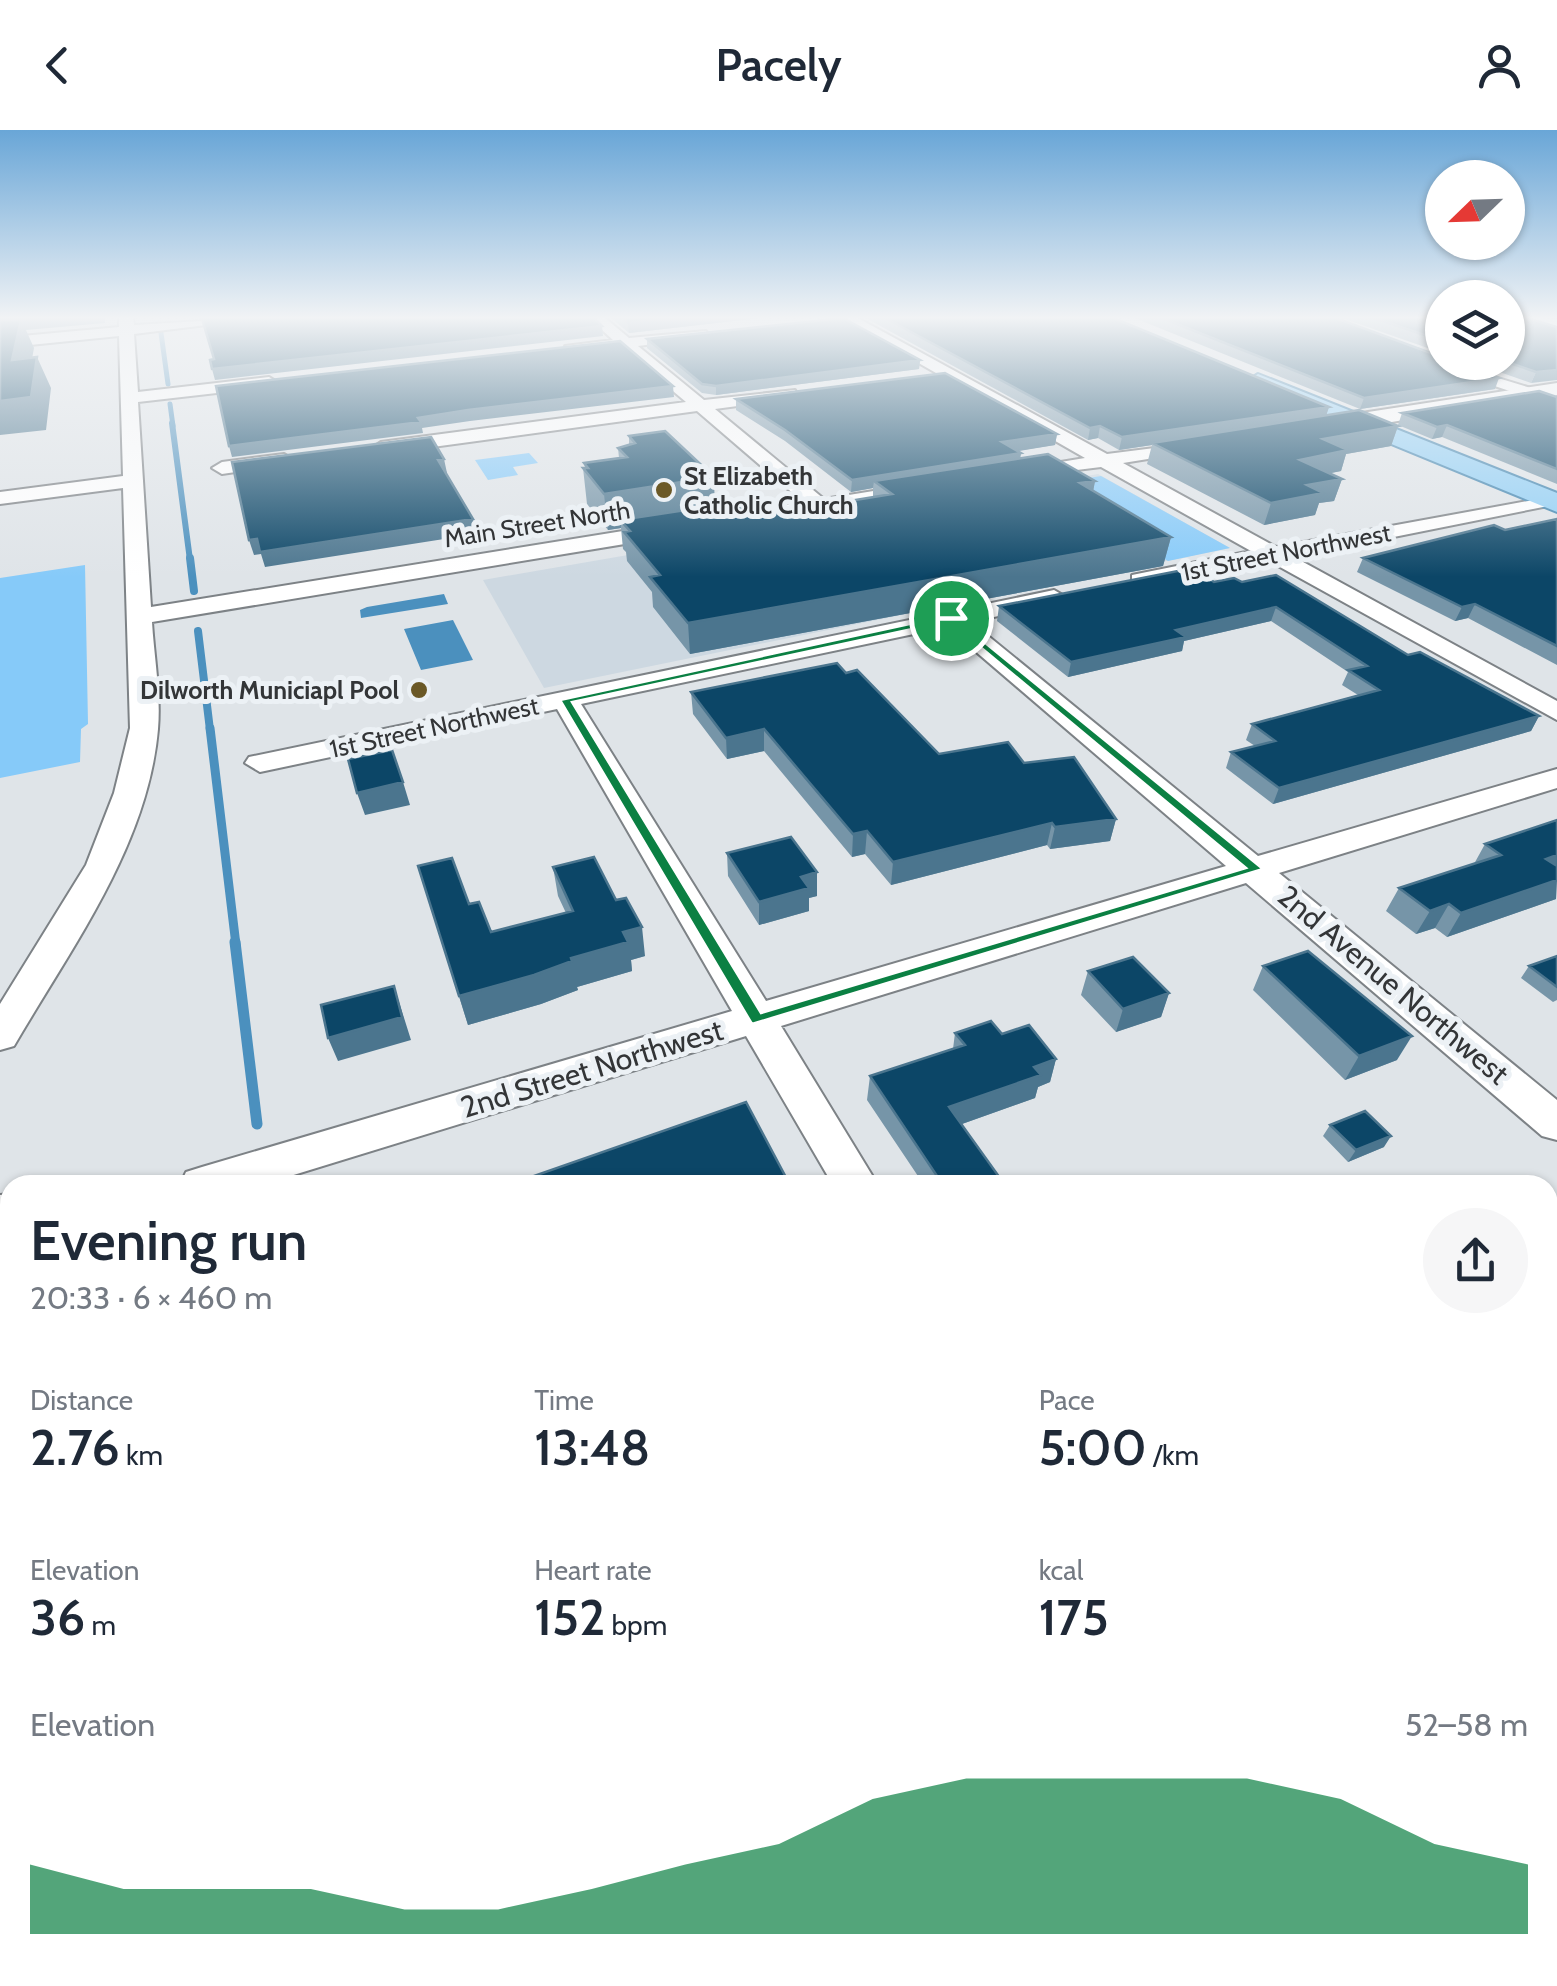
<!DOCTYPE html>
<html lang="en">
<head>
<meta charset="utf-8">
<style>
	body { margin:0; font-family:Cabin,sans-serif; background:#f6f6f7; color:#1f2937; height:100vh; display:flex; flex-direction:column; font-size:38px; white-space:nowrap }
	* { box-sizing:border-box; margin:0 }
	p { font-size:32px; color:#747a83 }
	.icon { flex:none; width:55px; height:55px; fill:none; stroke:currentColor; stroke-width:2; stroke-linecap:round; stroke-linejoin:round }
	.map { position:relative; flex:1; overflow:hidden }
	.panel { position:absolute; left:0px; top:1045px; width:1558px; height:812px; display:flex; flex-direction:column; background:#fff; border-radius:30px 30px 0 0; box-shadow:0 2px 8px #0004 }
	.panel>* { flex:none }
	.needle { width:65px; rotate:247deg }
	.fabs { position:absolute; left:1425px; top:30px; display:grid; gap:20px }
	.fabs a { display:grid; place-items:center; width:100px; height:100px; border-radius:50%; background:#fff; box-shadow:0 2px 8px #0004; font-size:50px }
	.pin { position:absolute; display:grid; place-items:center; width:85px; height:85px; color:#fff; margin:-42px; border:5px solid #fff; border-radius:50%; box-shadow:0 2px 10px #0007 }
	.round { display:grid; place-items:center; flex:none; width:105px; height:105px; border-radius:52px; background:#f6f6f7 }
	.head { display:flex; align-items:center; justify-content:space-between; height:170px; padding:0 30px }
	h1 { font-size:55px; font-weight:600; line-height:75px }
	.metrics { display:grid; grid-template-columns:repeat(3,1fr); gap:15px; height:170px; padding:10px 30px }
	.metrics div { display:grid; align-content:center }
	.metrics b { font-size:50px; font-weight:600 }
	.metrics small { font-size:28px; font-weight:400 }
	.metrics p { font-size:28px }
	.chart { height:280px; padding:20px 30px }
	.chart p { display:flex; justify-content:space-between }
	.chart svg { width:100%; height:180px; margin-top:10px; fill:#0b8043; opacity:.7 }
	header { display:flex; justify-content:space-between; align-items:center; height:130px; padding:0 30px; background:#fff; font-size:45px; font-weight:600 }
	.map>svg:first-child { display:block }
</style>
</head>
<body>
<header><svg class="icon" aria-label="back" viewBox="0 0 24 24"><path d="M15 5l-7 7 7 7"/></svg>Pacely<svg class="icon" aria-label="person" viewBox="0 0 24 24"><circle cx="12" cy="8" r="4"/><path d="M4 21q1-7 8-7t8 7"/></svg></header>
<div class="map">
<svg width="1557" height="1856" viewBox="0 0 1557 1856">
	<rect width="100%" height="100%" fill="#dfe4e8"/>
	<!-- built -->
	<path fill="#cdd8e1" d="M1098,344l132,74 -686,140 -61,-108z"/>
	<!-- green -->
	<path fill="#86caf9" d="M529,323l9,10 -25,4 5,8 -30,5 -13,-20z
		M1101,346l129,72 -62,13 -79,-48 -25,-31z
		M85,435l3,159 -7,5 -1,33 -80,16v-200z"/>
	<!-- water -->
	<path fill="#4b90be" d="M444,464l4,10 -87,14 -1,-8 7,-3z
		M453,490l20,40 -52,10 -17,-41z"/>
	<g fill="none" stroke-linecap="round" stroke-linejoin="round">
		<!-- stream-far5 -->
		<path stroke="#4b90be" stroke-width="5" d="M161,203l7,51
			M170,274l3,22"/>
		<!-- stream-far4 -->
		<path stroke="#4b90be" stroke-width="6" d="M172,293l18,137"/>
		<!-- stream-far3 -->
		<path stroke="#4b90be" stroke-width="8" d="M190,428l4,33
			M198,501l12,99"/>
		<!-- stream-far2 -->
		<path stroke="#4b90be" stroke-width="9" d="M210,598l26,217"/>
		<!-- stream-far1 -->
		<path stroke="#4b90be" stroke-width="11" d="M235,812l22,182"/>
		<!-- stream -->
		<path stroke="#4b90be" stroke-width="18" d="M365,1848l1,8"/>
		<defs>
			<path id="minor" d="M119,187h14l1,8 136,-8 -136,17 4,58 131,-15 8,5 -8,5 -131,15 13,205 652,-105 -106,-91 -316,43 -9,-6 9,-6 305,-40 -64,-54 -57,4v-6l48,-6 -25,-23h16l25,21 77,-7 2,3 -7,4 -63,8 66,54 91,-10 2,4 -8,5 -74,10 109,90 68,-11 10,6 -10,6 -740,122c2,34 9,72 6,107 -10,117 -87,219 -144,317l-14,4v-46l86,-139 28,-72 16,-65 -7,-240 -123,16v-12l123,-16 -4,-140 -119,12v-10l119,-11z
				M838,187h18l251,137 103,-13v8l-87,14 153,84 279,-51v8l-7,2 -254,51 263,144v19l-288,-159 -137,24v-10l119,-24 -150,-84 -89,11v-8l73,-12z
				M1442,231l115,35v11l-116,-39z
				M284,324l10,6 -3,4 -69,10 -10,-6 10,-6z
				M1054,460l12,7 -4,5 -91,20 287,234 299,-87v19l-278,85 278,227v40l-15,-4 -296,-253 -465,143 97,159h-45l-87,-149 -485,149h-81l6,-13 16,-5 530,-156 -175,-302 -297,63 -15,-9 4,-6zM947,497l279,239 -460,135 -185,-297z
				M10,1064v38l-10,1v-38z
				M1557,1312v55l-9,4v-55z
				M597,1848h85l-3,8h-85z
				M1281,1848h74l3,8h-74z"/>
			<path id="tertiary" d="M1522,187l35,2v11l-32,-9z
				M1557,253v12l-202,33 -11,-7 11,-7z"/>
			<path id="primary" d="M1258,244l299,119v19l-307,-126 -3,-5z"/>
		</defs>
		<!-- minor casing -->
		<use href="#minor" stroke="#7d8286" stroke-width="4"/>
		<!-- tertiary casing -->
		<use href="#tertiary" stroke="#7d8286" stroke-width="4"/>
		<!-- primary casing -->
		<use href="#primary" stroke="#3e83af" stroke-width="4"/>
		<!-- minor -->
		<use href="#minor" fill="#fff" fill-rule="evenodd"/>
		<!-- tertiary -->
		<use href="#tertiary" fill="#fff" fill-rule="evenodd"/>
		<!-- primary -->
		<use href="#primary" fill="#8fcef5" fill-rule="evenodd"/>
	</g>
	<!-- wall -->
	<path fill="#7695a8" d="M610,187h159l-140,16z
		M864,187h247l218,90 -3,8 72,11 -7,20 -45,8 -5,17 -11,2 12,6 -8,22 -15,2 -4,12 -51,10 -117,-61 5,-19 -33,5 -21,-12 -10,2z
		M1132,187h201l162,72 -135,20z
		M1339,187h103v36z
		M1557,197l-26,56 -60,-21h37z
		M647,209l273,21 -1,9 -203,26 -14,-2 -55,-45z
		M1557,266v88l-115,-47 -10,2 -34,-14 4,-12z
		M736,269l321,35 -2,11 -39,6 5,2 -1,5 75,23 -2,10 78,46 -8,29 -473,88 -37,-47 -1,-15 -25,-31 -1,-9 -3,-3 -2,-21 -13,2 -21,-26 -4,-36h2l-1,-5 35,-5 -1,-10 11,-3v-9l86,69 37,12 121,-20v-9l-22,4 -66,-51 -49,-31z
		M1557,389v146l-89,-47 -13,3 -98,-49 6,-14z
		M1214,452h28l166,73 131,61 -8,15 -258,73 -47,-36 5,-16 24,-6 -9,-6 6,-16 106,-29 -16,-10 6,-13 -77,-51 -87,20 -2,10 -114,26 -71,-56 2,-15z
		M846,543l93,81 85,9 92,56 -6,22 -60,8 -3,-4 -156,40 -26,-31 -13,3 -88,-106 -37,8 -34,-45 -2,-22z
		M1557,690l-1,79 -109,38 -12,-9 -19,6 -30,-23 13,-23 75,-24 11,-20z
		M727,723l90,19v24l-8,2v13l-50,14 -31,-49z
		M418,736l51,38 22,28 75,-19 -8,-17 -5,-29 92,89 -14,4 1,11 -55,16 1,3 -37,14 -73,21z
		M1557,826v44l-4,2 -32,-24 8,-12z
		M1263,836l134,94 -52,20 -92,-90z
		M1088,841l81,22 -8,24 -45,15 -35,-37z
		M955,903l47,1 54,25 -6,23 -12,5 -3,11 -73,26 36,61h-74l-57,-85 3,-24 83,-27z
		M1330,995l54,22 -36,15 -25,-26z
		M1557,1074v88l-9,-9v-74z
		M10,1166v130l-10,1v-130z"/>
	<!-- shaded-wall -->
	<path fill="#4b758e" d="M33,187h72v6l-79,7 8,18 -8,43 -26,-58v-13z
		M679,187h90l-140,16 -1,-10z
		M602,196l1,10 -388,44 -3,-11z
		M37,227l14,31 -5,42 -46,5v-34z
		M920,230l-1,9 -203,26v-9z
		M1557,240v10l-26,3 5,-11z
		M1499,248l-4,11 -135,20 4,-11z
		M673,256l1,11 -204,24 -48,7 1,5 -191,24 -3,-11 239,-36z
		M1329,277l-4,12 -173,24v2l-33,5 3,-13z
		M1447,295l-5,12 -10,2 5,-12z
		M1100,296l-2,12 -10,2 2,-12z
		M1398,296l-7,20 -45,8 -5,17 -48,10 7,-21 23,-21z
		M1057,304l-2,11 -55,9 2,-12z
		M1021,323l-2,12 -145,16 -1,7 -22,4 1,-12z
		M444,329l3,14 -6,1 -3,-14z
		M714,347l1,36 -95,7 1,8 -13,2 -4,-36z
		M1342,349l-8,22 -15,2 -4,12 -51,10 7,-22 36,-18z
		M1095,351l-5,27 -10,-25z
		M473,389l3,15 -211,33 -4,-13 -7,1 -5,-15z
		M1171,407l-8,29 -473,88 -2,-31z
		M1475,474l-7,14 -13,3 7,-14z
		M1276,477l-5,14 -87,20 -2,10 -114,26 3,-15 105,-32z
		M1539,586l-8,15 -258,73 6,-16z
		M764,599v22l-37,8 -1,-21z
		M403,652l7,23 -45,10 -8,-22z
		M1116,689l-6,22 -60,8 5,-22z
		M1052,693l-5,22 -156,40 2,-23z
		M867,701l-2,23 -13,3 1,-23z
		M1557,725v18l-11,-14z
		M817,742v24l-8,2v13l-50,14v-23l42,-25z
		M1557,750l-1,19 -109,38 14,-24z
		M1449,774l-14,24 -19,6 14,-23z
		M642,797l3,29 -14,4 1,11 -55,16 1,3 -37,14 -73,21 -9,-29 164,-64z
		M394,856l17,54 -73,21 -10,-23z
		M1169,863l-8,24 -45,15 7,-23z
		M1412,906l-15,24 -52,20 14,-24z
		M1056,929l-6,23 -12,5 -3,11 -90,32 4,-23 85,-40z
		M1391,1006l-7,11 -36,15 8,-12z
		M1000,1048l-2,7h-18z
		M10,1216v25l-7,-6z"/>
	<!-- building -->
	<path fill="#0c4667" stroke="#4b758e" stroke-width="2.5" d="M0,187h33l-33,3z
		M210,187h383l9,9 -390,43 -2,-9 4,-1 -12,-40z
		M622,187h57l-51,6z
		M883,187h228l218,90 -207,30 -22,-11 -10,2z
		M1159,187h174l109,40v5h15l42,16 -135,20z
		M1371,187h71v24z
		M1508,187h16l33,10v43l-21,2 -29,-10z
		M843,188l77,42 -204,26 -14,-2 -55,-45z
		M0,190h21l-9,40 25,-3 -6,40 -31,4z
		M620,211l53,45 -205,24 -50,8 3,4 -192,24 -13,-60z
		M945,243l112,61 -55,8 19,11 -169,27 -67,-50 -49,-31z
		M1539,261l18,6v72l-110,-44 -10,2 -35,-14z
		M1359,280l39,16 -75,13 25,11 -48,10 42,19 -35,6 16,8 -52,10 -119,-60z
		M665,301l49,46 -110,17 -21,-26h5l-4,-5 43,-6 -9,-9 17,-5 -6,-7z
		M431,307l13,22 -6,1 35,59 -213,33 -3,-13 -8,1 -17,-78z
		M1048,324l47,27 -15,2 91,54 -483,86 -38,-46 10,-2 -36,-43 6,-1 -10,-11 112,-17 20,14 140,-23 -18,-13z
		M1557,389v127l-82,-42 -13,3 -99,-49 131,-33 11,5z
		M1193,438l21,14 20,-4 8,4 34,-7 132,80 12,-3 119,64 -260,72 -48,-36 44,-11 -23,-17 127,-34 -31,-20 19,-4 -91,-59 -100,23 10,7 -115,25 -72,-56z
		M837,533l9,10 11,-3 82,84 69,-12 16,21 50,-6 42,62 -61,8 -3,-4 -159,39 -26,-31 -14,3 -89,-105 -38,9 -35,-46z
		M392,620l11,32 -46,11 -9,-34z
		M1557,690v35l-11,4 11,7v14l-96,33 -12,-9 -19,7 -31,-23 102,-33 -16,-11z
		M791,707l26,35 -16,5 8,11 -50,14 -32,-49z
		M594,727l22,43 10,-2 16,29 -19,5 5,10 -57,16 1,3 -38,14 -75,21 -41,-130 34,-8 17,46 10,-2 12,30 82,-21 -20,-44z
		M1308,821l104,85 -53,20 -96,-90z
		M1557,826v31l-28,-21z
		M1133,827l36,36 -46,16 -35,-38z
		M394,856l8,31 -74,21 -7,-33z
		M991,891l11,13 27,-9 27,34 -22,8 7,8 -92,32 51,71 -20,7h-37l-73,-109 95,-31 -10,-12z
		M746,972l44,83h-63l-1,-1 -4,1h-214z
		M1365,981l26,25 -35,14 -26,-25z
		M1557,1074v46l-9,-9v-32z
		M10,1166v50l-7,19 7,-1v40l-10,1v-108z
		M1548,1640l9,12v107l-9,6z"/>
	<!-- sky -->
	<linearGradient id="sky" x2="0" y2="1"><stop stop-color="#69a6d7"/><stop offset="0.42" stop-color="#f1f3f5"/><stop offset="1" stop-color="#f1f3f5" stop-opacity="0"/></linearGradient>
	<rect width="1557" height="447" fill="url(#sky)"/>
	<!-- route -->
	<path fill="#0b8043" stroke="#fff" stroke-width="2.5" fill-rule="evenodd" d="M951,485l312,254 -511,155 -192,-324zM949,491l297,247 -485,145 -189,-311z"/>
	<!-- markers -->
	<g fill="#6b5927" stroke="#ecf1f5" stroke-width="4">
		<circle cx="664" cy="360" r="10"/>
		<circle cx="419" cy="560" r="10"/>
	</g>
	<g text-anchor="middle" stroke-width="10" stroke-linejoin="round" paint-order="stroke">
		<!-- far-poi labels -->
		<g font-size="25" font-weight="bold" fill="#333537" stroke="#ecf1f5" text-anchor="start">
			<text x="684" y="355">St Elizabeth<tspan x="684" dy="29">Catholic Church</tspan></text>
			<text x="399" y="569" text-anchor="end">Dilworth Municiapl Pool</text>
		</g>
		<!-- far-street labels -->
		<g font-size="25" fill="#333537" stroke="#ecf1f5">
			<text transform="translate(537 394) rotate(-9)" y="9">Main Street North</text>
			<text transform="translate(1286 422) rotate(-11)" y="9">1st Street Northwest</text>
			<text transform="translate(434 597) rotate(-12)" y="9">1st Street Northwest</text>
		</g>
		<!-- street labels -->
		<g font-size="30" fill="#333537" stroke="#ecf1f5">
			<text transform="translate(1393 855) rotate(40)" y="10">2nd Avenue Northwest</text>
			<text transform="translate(592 939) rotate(-17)" y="10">2nd Street Northwest</text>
		</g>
	</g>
</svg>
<div class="fabs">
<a><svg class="needle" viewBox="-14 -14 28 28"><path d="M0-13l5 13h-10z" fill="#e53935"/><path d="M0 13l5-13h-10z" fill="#747a83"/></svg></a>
<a><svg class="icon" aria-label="layers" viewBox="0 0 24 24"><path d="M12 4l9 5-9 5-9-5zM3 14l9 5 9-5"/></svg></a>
</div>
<div class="pin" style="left:951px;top:488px;background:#1e9e55"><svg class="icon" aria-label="arrive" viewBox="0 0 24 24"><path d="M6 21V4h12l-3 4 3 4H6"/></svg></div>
<section class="panel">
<div class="head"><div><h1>Evening run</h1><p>20:33 · 6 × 460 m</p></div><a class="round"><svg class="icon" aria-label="share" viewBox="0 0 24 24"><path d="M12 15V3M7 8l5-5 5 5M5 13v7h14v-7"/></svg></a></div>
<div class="metrics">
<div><p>Distance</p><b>2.76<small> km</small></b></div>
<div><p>Time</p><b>13:48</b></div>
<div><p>Pace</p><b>5:00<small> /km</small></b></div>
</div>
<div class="metrics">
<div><p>Elevation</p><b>36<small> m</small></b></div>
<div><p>Heart rate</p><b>152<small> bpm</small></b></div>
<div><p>kcal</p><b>175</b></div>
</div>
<div class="chart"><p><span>Elevation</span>52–58 m</p>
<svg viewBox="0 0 160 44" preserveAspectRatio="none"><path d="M0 44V27L10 33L20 33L30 33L40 38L50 38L60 33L70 27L80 22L90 11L100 6L110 6L120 6L130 6L140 11L150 22L160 27V44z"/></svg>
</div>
</section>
</div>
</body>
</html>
